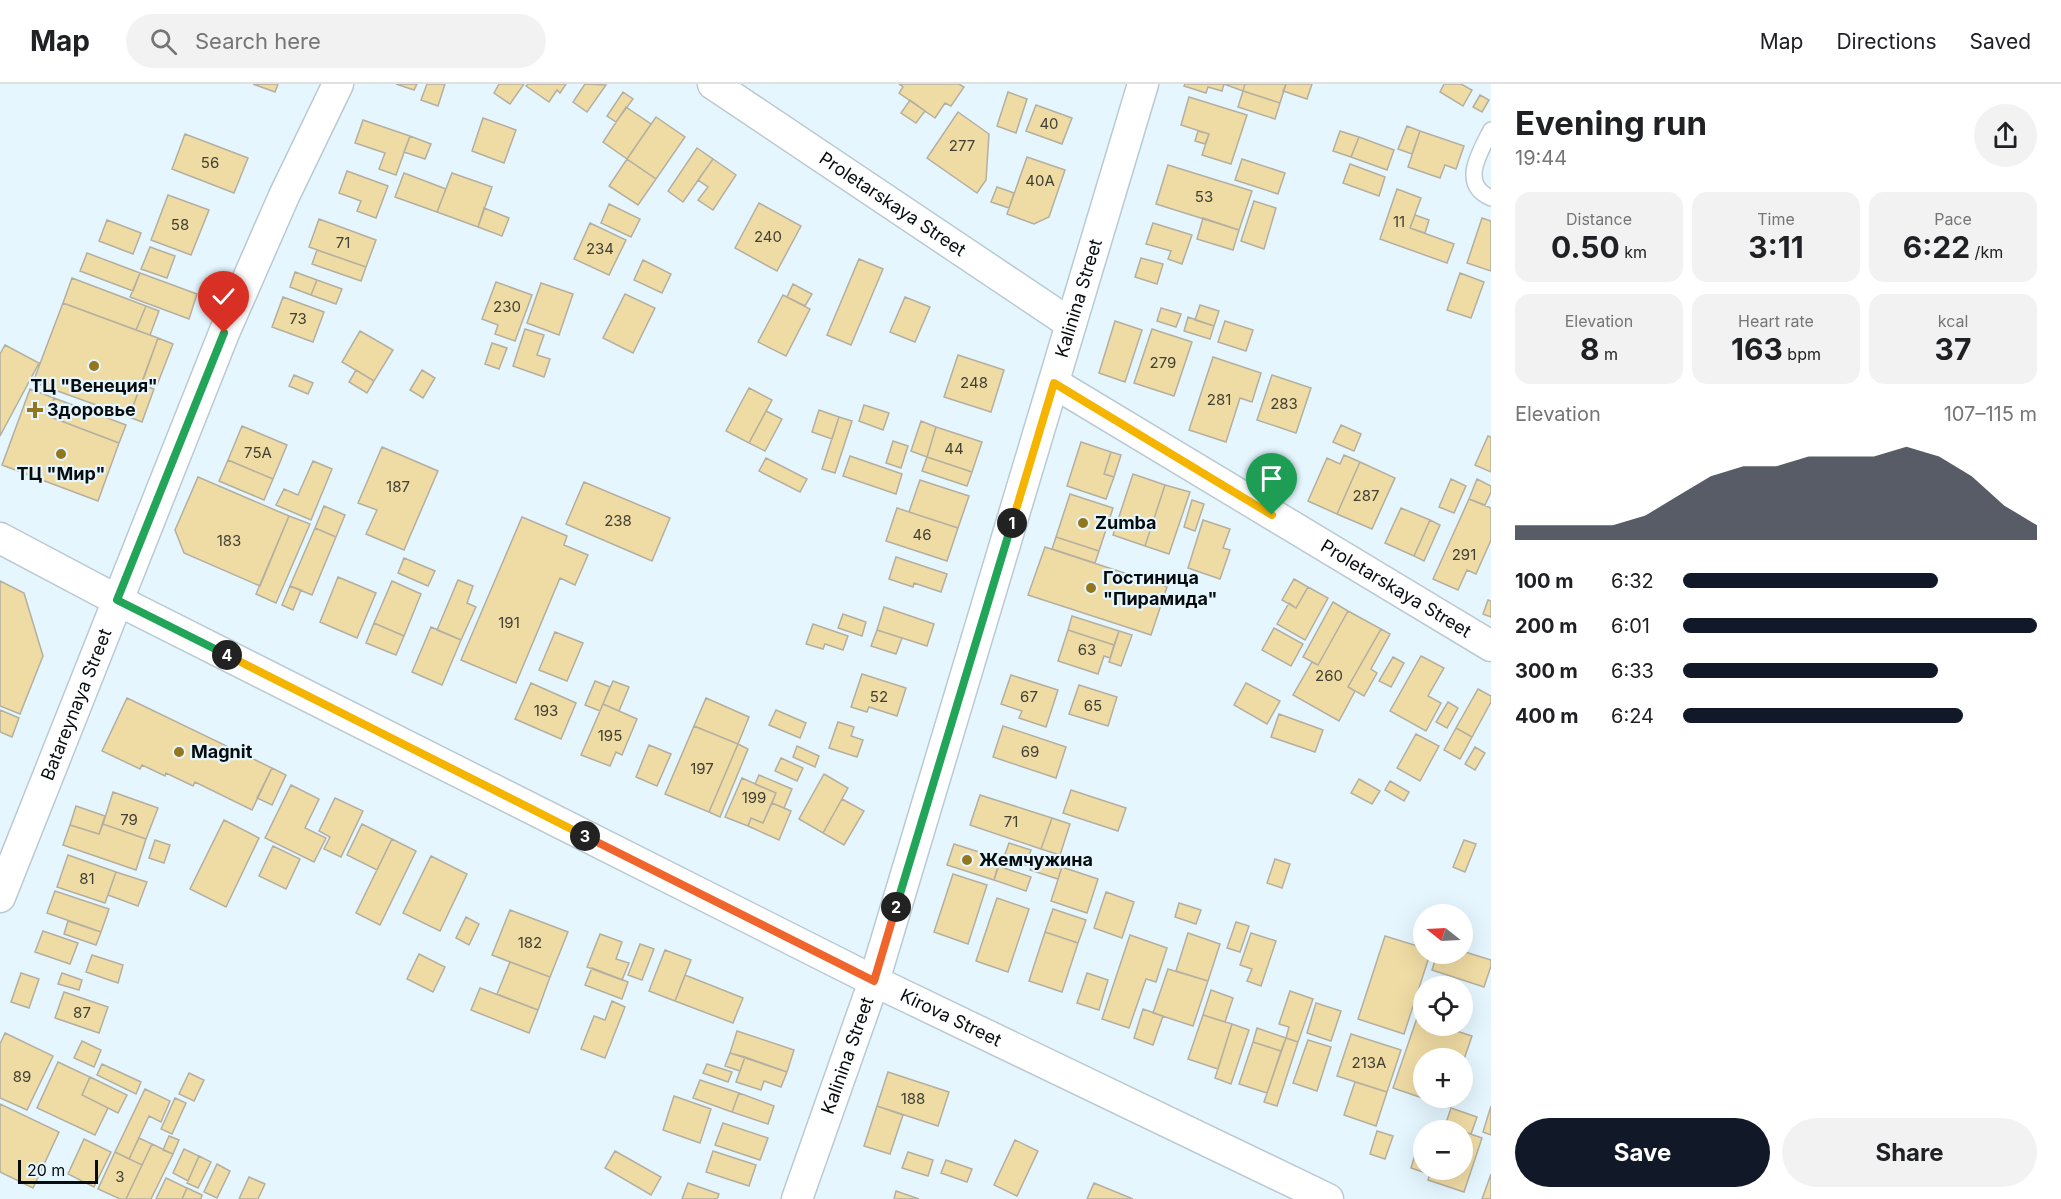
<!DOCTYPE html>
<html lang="en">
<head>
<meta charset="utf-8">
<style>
	body { margin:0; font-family:Inter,sans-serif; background:#f2f2f2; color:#202124; height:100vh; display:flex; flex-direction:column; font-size:22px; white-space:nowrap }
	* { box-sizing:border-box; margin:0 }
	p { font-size:20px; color:#757577 }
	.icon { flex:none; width:33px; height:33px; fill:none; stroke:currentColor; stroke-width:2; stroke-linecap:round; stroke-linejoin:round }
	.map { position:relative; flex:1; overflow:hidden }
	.drawer { display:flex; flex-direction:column; background:#fff; width:570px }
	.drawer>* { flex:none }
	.needle { width:39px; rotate:288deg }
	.buttons { position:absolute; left:1413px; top:820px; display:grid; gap:12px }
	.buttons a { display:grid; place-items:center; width:60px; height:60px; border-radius:50%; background:#fff; box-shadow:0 6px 24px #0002; font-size:30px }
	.scale { position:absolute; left:18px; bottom:15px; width:80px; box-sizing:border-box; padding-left:6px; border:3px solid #070d0f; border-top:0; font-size:16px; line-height:21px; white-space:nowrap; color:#070d0f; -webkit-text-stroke:4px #e5f6fe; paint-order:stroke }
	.pin { position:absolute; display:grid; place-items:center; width:51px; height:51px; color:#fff; margin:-62px -26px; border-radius:50% 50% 50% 0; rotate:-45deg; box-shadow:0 0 6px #0007 }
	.pin .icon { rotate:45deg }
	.km { position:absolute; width:30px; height:30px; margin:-15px; border-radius:50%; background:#222; color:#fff; font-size:16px; line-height:30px; text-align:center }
	.round { display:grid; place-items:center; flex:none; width:63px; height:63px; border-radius:32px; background:#f2f2f2 }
	.summary { display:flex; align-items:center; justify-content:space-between; height:102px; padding:0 24px }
	h1 { font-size:33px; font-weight:700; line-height:45px }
	.stats { display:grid; grid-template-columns:repeat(3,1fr); gap:9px; height:102px; padding:6px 24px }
	.stats div { display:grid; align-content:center; border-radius:15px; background:#f2f2f2; text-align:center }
	.stats b { font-size:30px; font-weight:700 }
	.stats small { font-size:16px; font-weight:400 }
	.stats p { font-size:16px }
	.chart { height:168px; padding:12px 24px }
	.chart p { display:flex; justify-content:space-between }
	.chart svg { width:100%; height:108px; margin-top:6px; fill:#111827; opacity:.7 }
	.cta { display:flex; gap:12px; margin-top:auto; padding:12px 24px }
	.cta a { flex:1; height:69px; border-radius:36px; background:#111827; color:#fff; font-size:24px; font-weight:700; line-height:69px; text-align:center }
	.cta a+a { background:#f2f2f2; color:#202124 }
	ul { padding:0 24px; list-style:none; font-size:20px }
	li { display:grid; grid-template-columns:96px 72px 1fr; align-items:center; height:45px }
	li i { height:15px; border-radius:8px; background:#111827 }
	header { display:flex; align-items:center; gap:36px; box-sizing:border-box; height:84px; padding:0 30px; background:#fff; border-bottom:2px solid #e0e0e0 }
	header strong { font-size:28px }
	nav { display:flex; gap:33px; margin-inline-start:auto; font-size:21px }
	.search { width:420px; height:54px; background:#f2f2f2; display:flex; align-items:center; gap:15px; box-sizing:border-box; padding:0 21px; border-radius:33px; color:#757577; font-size:22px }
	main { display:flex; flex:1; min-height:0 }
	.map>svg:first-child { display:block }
</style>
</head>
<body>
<header>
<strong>Map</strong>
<div class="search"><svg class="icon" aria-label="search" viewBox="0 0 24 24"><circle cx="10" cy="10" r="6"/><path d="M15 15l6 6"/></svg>Search here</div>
<nav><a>Map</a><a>Directions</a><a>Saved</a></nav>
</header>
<main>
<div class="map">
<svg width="1491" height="1115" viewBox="0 0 1491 1115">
	<rect width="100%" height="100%" fill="#e5f6fe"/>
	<!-- building -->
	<path fill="#efdba4" stroke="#b4afa0" stroke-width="1.5" d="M253,0h25l-3,8z
		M396,0h21l-3,6z
		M427,0h18l-7,22 -17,-6z
		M499,0h25l-14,20 -16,-11z
		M528,0h38l-6,9 -3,-3 -8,12 -23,-16z
		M585,0l21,1 -19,27 -14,-10z
		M899,0h60l5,3 -13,19 -6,-3 -10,15 -36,-25 4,-6z
		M1185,0h39l-2,7 -14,-4 -2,6 -22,-7z
		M1224,0h21l-2,7z
		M1245,0h41l-6,19 -37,-12z
		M1286,0h26l-5,15 -24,-8z
		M1444,0h17l11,6 -9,16 -23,-14z
		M1243,7l37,12 -5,16 -37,-12z
		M623,8l10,7 -17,23 -9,-6z
		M1008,8l19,7 -11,34 -19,-7z
		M1480,11l9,5 -7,12 -9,-5z
		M1189,13l58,18 -16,49 -29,-9 7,-21 -28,-9z
		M910,16l15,11 -9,12 -15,-10z
		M1036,21l36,13 -10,26 -36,-13z
		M626,23l25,17 -24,35 -24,-17z
		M958,28l31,22 -3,46 -9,13 -50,-35z
		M656,33l29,20 -29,42 -29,-20z
		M483,34l33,12 -12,33 -32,-12z
		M363,36l47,16 -14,39 -17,-6 6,-16 -30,-10z
		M1407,42l13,5 -8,23 -14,-5z
		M1198,47l11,3 -4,10 -10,-3z
		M1340,47l19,6 -8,20 -18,-6z
		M1420,47l44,15 -8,23 -11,-4 -5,13 -32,-11z
		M185,50l63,24 -14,35 -62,-24z
		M410,52l21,8 -6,15 -21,-7z
		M1359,53l35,13 -7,20 -36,-13z
		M697,64l16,11 -30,43 -15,-11z
		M1027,73l38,13 -16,47 -15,7 -27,-10z
		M627,75l29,20 -18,26 -29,-19z
		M713,75l23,16 -23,35 -15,-10 10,-13 -10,-7z
		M1242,75l43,14 -7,21 -43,-14z
		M1350,80l35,13 -6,19 -36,-13z
		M1168,81l84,26 -13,39 -83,-26z
		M347,87l41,15 -12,32 -19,-7 4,-10 -22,-8z
		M404,89l42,16 -9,23 -42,-15z
		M452,89l40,14 -14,40 -41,-15z
		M997,103l17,6 -5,15 -18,-6z
		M1397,105l24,9 -11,30 44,16 -7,19 -67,-24z
		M168,111l41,15 -18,45 -40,-15z
		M1254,117l22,7 -12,41 -23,-8z
		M759,119l42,23 -24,45 -42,-23z
		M609,120l31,15 -9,18 -30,-14z
		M484,124l25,10 -7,18 -24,-9z
		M1415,131l14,5 -4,13 -15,-5z
		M1203,134l36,12 -6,20 -36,-11z
		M1482,134l9,3v50l-24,-8z
		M319,135l57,21 -10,27 -57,-20z
		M107,136l34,13 -8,21 -34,-13z
		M590,139l36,17 -17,35 -35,-16z
		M1153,139l39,12 -10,29 -14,-5 3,-8 -25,-7z
		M150,163l25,9 -8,22 -26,-9z
		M317,166l49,17 -5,14 -49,-17z
		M87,169l53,20 -7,18 -53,-20z
		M1141,174l22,6 -6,20 -22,-7z
		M859,175l24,10 -32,76 -24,-10z
		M643,176l28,14 -9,19 -28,-13z
		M295,188l22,8 -6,15 -21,-8z
		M140,189l57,21 -8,25 -59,-22z
		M1460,189l24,9 -13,36 -24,-8z
		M72,194l74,28 -10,24 -73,-27z
		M317,196l25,9 -6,15 -25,-9z
		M496,198l36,13 -17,46 -20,-7 3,-9 -16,-6z
		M541,199l32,11 -14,41 -32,-12z
		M793,200l19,10 -7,12 -18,-9z
		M625,210l30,14 -22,45 -30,-15z
		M783,211l27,14 -24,47 -28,-14z
		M283,213l41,15 -11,30 -41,-15z
		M905,213l25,10 -15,35 -25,-10z
		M63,219l95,35 -29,79 -96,-35z
		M1200,221l19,6 -5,15 -19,-6z
		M146,222l13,5 -9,24 -14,-5z
		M1161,224l20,6 -5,13 -19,-6z
		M1188,233l26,9 -4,13 -26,-8z
		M1115,237l27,9 -17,52 -26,-9z
		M1225,237l28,9 -7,21 -28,-9z
		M525,245l19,6 -7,20 13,4 -6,18 -31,-11z
		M1152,245l40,13 -18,54 -40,-13z
		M360,247l33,19 -19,31 -32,-19z
		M158,254l15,6 -16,41 -14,-5z
		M492,259l15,5 -8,21 -14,-5z
		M5,261l34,18 -39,73v-82z
		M958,271l46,15 -13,42 -47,-15z
		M1213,273l48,16 -9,29 -12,-4 -14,44 -37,-12z
		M356,286l18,11 -7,12 -18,-11z
		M422,286l13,8 -12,20 -13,-8z
		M294,291l19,8 -5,11 -19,-8z
		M1272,291l39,13 -15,45 -39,-13z
		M141,301l13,4 -12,33 -13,-5z
		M749,304l23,12 -23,43 -23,-12z
		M30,305l24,9 -6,18 71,27 -21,58 -96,-36z
		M54,314l72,27 -7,18 -71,-27z
		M864,321l25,8 -6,17 -24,-9z
		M819,326l20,7 -7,22 -20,-7z
		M766,327l16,8 -17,32 -16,-8z
		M839,333l13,4 -17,52 -13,-4z
		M921,337l15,6 -9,30 -16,-6z
		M1341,341l20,9 -7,17 -21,-9z
		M242,342l45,19 -14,34 -45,-19z
		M936,343l46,15 -10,30 -45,-15z
		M1488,352l3,1v35l-16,-7z
		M893,357l15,5 -7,22 -15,-5z
		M1081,358l30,10 -7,22 10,3 -8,22 -39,-13z
		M382,363l56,24 -34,79 -38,-16 11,-24 -19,-7z
		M1111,368l10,3 -7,22 -10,-3z
		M1344,371l16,7 -23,52 -29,-13 19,-43 13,6z
		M850,372l52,18 -6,20 -53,-18z
		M927,373l45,15 -5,14 -45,-15z
		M766,374l41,21 -7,13 -41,-21z
		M228,376l45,19 -9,21 -45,-19z
		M313,377l19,8 -21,51 -35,-15 8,-16 14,6z
		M1276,377l14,5 -8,24 -14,-5z
		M1360,378l35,16 -23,51 -35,-15z
		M1133,390l32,11 -20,61 -32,-11z
		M198,393l91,39 -29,70 -76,-33 -9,-23z
		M1451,395l15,7 -12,27 -15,-6z
		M1477,395l14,7v6l-6,13 -16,-6z
		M920,396l49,16 -11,32 -49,-16z
		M584,398l86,36 -18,43 -86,-37z
		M1165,401l25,7 -21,62 -24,-8z
		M1070,410l43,14 -14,43 -43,-14z
		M1469,415l22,9v32l-15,34 -9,-4 -9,20 -25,-11z
		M1192,416l12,4 -9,27 -11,-4z
		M324,422l21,9 -9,22 -21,-9z
		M897,424l61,20 -11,33 -61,-20z
		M1401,424l29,12 -16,36 -29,-13z
		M289,432l21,8 -34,79 -20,-9z
		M522,433l45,19 -3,9 24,10 -13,30 -15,-7 -44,105 -55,-23z
		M1203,436l27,9 -7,19 7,2 -10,29 -32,-11z
		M1430,436l10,5 -16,36 -10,-5z
		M315,444l21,9 -24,58 -22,-9z
		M1056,453l43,14 -4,12 -43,-14z
		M1045,463l122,40 -16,48 -123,-40z
		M896,473l51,17 -6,18 -27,-9 -1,4 -24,-8z
		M404,474l31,13 -7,15 -30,-13z
		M338,493l38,16 -19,45 -37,-16z
		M1294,495l14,8 -12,21 -14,-8z
		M458,496l15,6 -6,17 9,4 -15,33 -24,-10z
		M0,497l24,12 19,63 -23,58 -20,-8z
		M392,497l29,13 -17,42 -30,-13z
		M290,502l11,4 -8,20 -11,-5z
		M1308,503l20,11 -23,42 -28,-16 12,-21 7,5z
		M1488,516l3,1v16l-8,-3z
		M1333,518l15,9 -30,54 -15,-8z
		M884,523l50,17 -7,22 -50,-16z
		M1348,527l33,18 -33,58 7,4 -16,30 -46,-26 19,-33 6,3z
		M843,530l23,8 -4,14 -24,-8z
		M1072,532l47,15 -5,14 -46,-15z
		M374,539l30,13 -8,19 -30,-12z
		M813,540l35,12 -5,14 -18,-6 -2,5 -17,-5z
		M431,543l30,13 -19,45 -30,-13z
		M1274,544l29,16 -12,22 -29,-16z
		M1381,545l9,5 -19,35 6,4 -13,23 -16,-9z
		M877,546l25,8 -6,16 -25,-8z
		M1068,546l46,15 -4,13 -6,-2 -6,18 -40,-13z
		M1119,547l13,4 -11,31 -12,-4z
		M555,548l28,11 -16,38 -28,-11z
		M1421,572l23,12 -16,28 13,7 -15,28 -36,-20z
		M1393,573l11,6 -13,24 -12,-6z
		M862,590l44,14 -9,28 -28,-9 -2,5 -16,-5z
		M1011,591l47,15 -12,37 -27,-9 3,-7 -21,-7z
		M595,597l15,6 -10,24 -15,-6z
		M613,597l16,6 -10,24 -16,-7z
		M531,599l45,20 -15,36 -46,-20z
		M1246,599l34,18 -13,23 -33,-19z
		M1079,601l38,12 -9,29 -39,-12z
		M1478,605l13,7v6l-19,35 -16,-9z
		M127,614l145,70 -20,42 -57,-28 -2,4 -27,-13 -1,3 -23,-11 -2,4 -38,-18z
		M706,614l43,19 -11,27 -44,-18z
		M1448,618l10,6 -11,20 -11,-6z
		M603,620l34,15 -15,36 -6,-3 -6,14 -29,-11z
		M0,626l19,8 -7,19 -12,-5z
		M776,626l30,13 -6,15 -31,-13z
		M1279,630l44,16 -8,22 -44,-15z
		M838,638l16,5 -3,9 12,4 -6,17 -28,-9z
		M694,642l44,18 -29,68 -44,-18z
		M1003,642l63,21 -10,31 -63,-21z
		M1456,644l16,9 -12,22 -16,-9z
		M1416,650l23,12 -19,35 -23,-13z
		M738,660l10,5 -28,68 -11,-5z
		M649,661l22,9 -14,32 -21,-9z
		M797,662l22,10 -4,11 -22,-10z
		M1475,663l10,6 -10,17 -10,-6z
		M781,674l22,10 -6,13 -22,-10z
		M272,684l14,7 -14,30 -15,-7z
		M824,690l24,14 -25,45 -24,-14z
		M759,691l33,14 -8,19 -12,-5 4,-10 -21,-9z
		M742,694l34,15 -13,30 -12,-5 -3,8 -23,-9z
		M1359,695l21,12 -8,13 -21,-11z
		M1390,697l19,11 -5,9 -19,-11z
		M291,701l28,14 -14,29 21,10 -12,24 -49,-24z
		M1071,706l55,18 -8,23 -55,-18z
		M113,708l45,16 -12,31 -43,-15z
		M980,711l72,23 -11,31 -71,-24z
		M335,714l28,13 -22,46 -17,-8 6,-12 -11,-6z
		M842,715l22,12 -20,34 -21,-12z
		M772,719l19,8 -12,29 -31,-14 3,-8 12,5z
		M76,722l29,10 -6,18 -29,-9z
		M1052,734l18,6 -10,31 -19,-6z
		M224,736l35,18 -33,69 -36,-18z
		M103,740l43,15 -10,31 -73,-25 7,-20 29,9z
		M362,740l30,15 -15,31 -30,-15z
		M392,755l24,12 -36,74 -24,-12z
		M155,756l15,5 -6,18 -15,-5z
		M1464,756l12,4 -11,28 -12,-5z
		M1009,759l22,7 -5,15 -22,-8z
		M954,760l47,15 -7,21 -47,-15z
		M273,762l27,13 -14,30 -27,-13z
		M68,771l48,17 -11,31 -48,-16z
		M431,772l36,18 -27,57 -37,-18z
		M1034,774l28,9 -4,12 -28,-9z
		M1275,775l15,5 -8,24 -15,-5z
		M998,782l33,11 -5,14 -32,-11z
		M1062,783l36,12 -11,34 -36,-12z
		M116,788l31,10 -9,24 -30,-11z
		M953,790l34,11 -19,59 -34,-12z
		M55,807l54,18 -8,23 -54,-19z
		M1106,808l28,10 -12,36 -28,-10z
		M997,814l32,11 -21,63 -32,-11z
		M1179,819l22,7 -5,14 -21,-7z
		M1053,825l33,11 -8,23 -33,-11z
		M510,826l58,22 -18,45 -58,-22z
		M466,833l13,7 -10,21 -13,-7z
		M68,837l33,11 -5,13 -32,-11z
		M1236,838l13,4 -9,26 -13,-4z
		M43,847l35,12 -8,21 -35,-12z
		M1045,848l33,11 -16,49 -33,-11z
		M1188,849l32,11 -12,37 -32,-10z
		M1251,849l25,8 -15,45 -14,-5 5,-12 -12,-4z
		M600,850l22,8 -6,17 13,4 -7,17 -35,-13z
		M1130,851l37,13 -11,34 -10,-3 -17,49 -27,-9z
		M1385,852l39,12v6h6l-26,80 -46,-15z
		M640,860l14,5 -12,31 -14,-5z
		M665,866l26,10 -16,41 -26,-10z
		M1462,867l29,9v6l-7,21 -52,-17 5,-16h25z
		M419,870l26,13 -12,25 -26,-13z
		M92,871l31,10 -5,18 -32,-11z
		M510,878l40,15 -12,33 -41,-16z
		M592,884l36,14 -6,17 -37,-14z
		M1168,885l40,12 -15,45 -40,-13z
		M21,889l18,6 -10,29 -18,-6z
		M62,889l20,7 -3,10 -21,-6z
		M1087,889l21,7 -9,30 -22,-7z
		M685,891l58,23 -10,25 -58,-22z
		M480,904l58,22 -9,23 -58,-23z
		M1211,906l22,8 -8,24 -22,-7z
		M1290,907l23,8 -15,43 -12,-4 3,-11 -10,-3z
		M64,908l44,15 -9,26 -44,-15z
		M612,917l13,6 -20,51 -24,-9 13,-33 11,4z
		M1316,919l25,8 -10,30 -24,-8z
		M1143,925l20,7 -10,29 -19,-7z
		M1203,931l29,9 -14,45 -30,-10z
		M1417,934l7,2v6h17l31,10 -10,29v-6h-38v39h28l-3,9 -56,-19z
		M1232,940l17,6 -18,54 -16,-6z
		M1257,944l29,10 -5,13 -28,-9z
		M737,947l57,19 -7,22 -57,-19z
		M5,949l48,23 -26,54 -27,-12v-54z
		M1351,950l50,16 -14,42 -50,-16z
		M1286,954l12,4 -21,64 -13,-4z
		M1308,956l23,7 -14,44 -24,-8z
		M82,957l19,9 -7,17 -20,-9z
		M1253,958l28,9 -14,42 -28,-9z
		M730,969l15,4 -5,14 -15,-5z
		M745,973l42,15 -6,15 -17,-6 -3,9 -25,-8z
		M58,978l32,15 -8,18 26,13 -13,27 -58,-27z
		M102,980l39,18 -5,12 -39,-19z
		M707,980l25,8 -4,10 -25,-9z
		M888,988l61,20 -11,34 -61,-20z
		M189,989l15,7 -10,21 -15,-7z
		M90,993l37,18 -9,18 -36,-18z
		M700,996l39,13 -7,19 -39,-14z
		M1355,998l32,10 -11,34 -32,-11z
		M145,1005l25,12 -9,21 -12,-6 -20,43 -14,-7z
		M739,1009l35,13 -6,18 -36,-12z
		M674,1012l37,13 -11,34 -37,-13z
		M175,1014l11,5 -14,31 -11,-5z
		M0,1020l59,28 -26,56 -33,-16z
		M877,1022l26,9 -13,39 -26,-8z
		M1491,1022v29l-8,-3z
		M1451,1024l26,9 -6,17 -26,-8z
		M723,1039l45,15 -8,22 -45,-15z
		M1377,1047l16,5 -8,23 -15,-5z
		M1462,1047l20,7 -18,54 -36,-12 3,-10h31z
		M169,1052l10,4 -6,14 -10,-4z
		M139,1054l13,6 -10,21 -13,-6z
		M84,1055l27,13 -17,35 -26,-13z
		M1015,1056l23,11 -21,45 -23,-11z
		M152,1060l21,10 -22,45h-25z
		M1418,1061l6,2v23h3l-1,3 -15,-5z
		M184,1065l15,7 -11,25 -15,-8z
		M615,1067l46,26 -10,18 -46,-27z
		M713,1067l43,14 -7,21 -43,-14z
		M115,1068l27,13 -16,34h-6l-22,-10z
		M908,1068l25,8 -5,16 -26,-8z
		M199,1072l12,6 -13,26 -11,-5z
		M946,1076l26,9 -5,13 -26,-9z
		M217,1080l13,7 -13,27 -13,-6z
		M1491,1090v25h-9z
		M249,1093l16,7 -7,15h-19z
		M166,1094l21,10 -5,11h-26z
		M688,1099l31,11 -2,5h-35z
		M1094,1099l39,16h-46z
		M187,1104l15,7 -1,4h-19z
		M896,1107l23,8h-25z"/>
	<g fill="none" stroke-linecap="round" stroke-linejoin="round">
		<defs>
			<path id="lane" d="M1491,46c-11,22 -32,54 0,68"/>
			<g id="street">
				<path id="s1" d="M713,0l358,240"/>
				<path id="s2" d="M1054,299l437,263"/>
				<path id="s3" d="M0,454l117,62 757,381 454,218"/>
				<path id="s4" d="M0,813l224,-564 60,-137 54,-112"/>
				<path id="s5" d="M797,1115l77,-218 269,-897"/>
			</g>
		</defs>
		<!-- lane casing -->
		<use href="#lane" stroke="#b9cad2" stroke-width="18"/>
		<!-- street casing -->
		<use href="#street" stroke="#b9cad2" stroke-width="33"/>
		<!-- lane -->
		<use href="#lane" stroke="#fff" stroke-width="15"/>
		<!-- street -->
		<use href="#street" stroke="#fff" stroke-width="30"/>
	</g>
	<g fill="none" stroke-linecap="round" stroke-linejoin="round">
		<defs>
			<path id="split-1" d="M1012,439l42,-140 218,132"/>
			<path id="split-2" d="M896,823l116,-384"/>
			<path id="split-3" d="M585,752l289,145 22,-74"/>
			<path id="split-4" d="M227,571l358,181"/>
			<path id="split-5" d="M224,249l-107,267 110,55"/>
		</defs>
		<!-- split-1 casing -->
		<use href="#split-1" stroke="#fff" stroke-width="12"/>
		<!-- split-2 casing -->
		<use href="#split-2" stroke="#fff" stroke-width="12"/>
		<!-- split-3 casing -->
		<use href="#split-3" stroke="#fff" stroke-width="12"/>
		<!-- split-4 casing -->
		<use href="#split-4" stroke="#fff" stroke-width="12"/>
		<!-- split-5 casing -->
		<use href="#split-5" stroke="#fff" stroke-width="12"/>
		<!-- split-1 -->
		<use href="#split-1" stroke="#f5b400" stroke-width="8"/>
		<!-- split-2 -->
		<use href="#split-2" stroke="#22a559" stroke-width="8"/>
		<!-- split-3 -->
		<use href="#split-3" stroke="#f0652b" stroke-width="8"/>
		<!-- split-4 -->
		<use href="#split-4" stroke="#f5b400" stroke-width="8"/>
		<!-- split-5 -->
		<use href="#split-5" stroke="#22a559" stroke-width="8"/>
	</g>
	<!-- markers -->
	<g fill="#93771e" stroke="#e5f6fe" stroke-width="2">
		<circle cx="94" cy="282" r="6"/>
		<path d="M32 317h6v6h6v6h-6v6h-6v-6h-6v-6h6z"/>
		<circle cx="61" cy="370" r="6"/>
		<circle cx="1083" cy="439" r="6"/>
		<circle cx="1091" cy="504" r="6"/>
		<circle cx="179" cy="668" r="6"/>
		<circle cx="967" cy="776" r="6"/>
	</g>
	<g text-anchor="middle" stroke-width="4.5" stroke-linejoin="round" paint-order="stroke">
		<!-- number labels -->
		<g font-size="15" fill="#414034">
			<text x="1049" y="45">40</text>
			<text x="962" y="67">277</text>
			<text x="210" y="84">56</text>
			<text x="1040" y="102">40А</text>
			<text x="1204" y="118">53</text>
			<text x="1399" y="143">11</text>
			<text x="180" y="146">58</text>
			<text x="768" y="158">240</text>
			<text x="343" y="164">71</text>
			<text x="600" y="170">234</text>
			<text x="507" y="228">230</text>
			<text x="298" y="240">73</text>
			<text x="1163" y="284">279</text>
			<text x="974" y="304">248</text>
			<text x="1219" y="321">281</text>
			<text x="1284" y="325">283</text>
			<text x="954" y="370">44</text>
			<text x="258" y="374">75А</text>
			<text x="398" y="408">187</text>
			<text x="1366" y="417">287</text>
			<text x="618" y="442">238</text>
			<text x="922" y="456">46</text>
			<text x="229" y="462">183</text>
			<text x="1464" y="476">291</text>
			<text x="509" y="544">191</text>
			<text x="1087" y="571">63</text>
			<text x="1329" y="597">260</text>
			<text x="879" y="618">52</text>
			<text x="1029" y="618">67</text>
			<text x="1093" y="627">65</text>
			<text x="546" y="632">193</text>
			<text x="610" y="657">195</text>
			<text x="1030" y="673">69</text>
			<text x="702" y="690">197</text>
			<text x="754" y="719">199</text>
			<text x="129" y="741">79</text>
			<text x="1011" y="743">71</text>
			<text x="87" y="800">81</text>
			<text x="530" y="864">182</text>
			<text x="82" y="934">87</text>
			<text x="1369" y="984">213А</text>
			<text x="22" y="998">89</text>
			<text x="913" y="1020">188</text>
			<text x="120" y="1098">3</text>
		</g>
		<!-- street labels -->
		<g font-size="18" fill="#070d0f" stroke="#e5f6fe">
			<text dy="6" stroke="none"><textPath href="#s1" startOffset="216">Proletarskaya Street</textPath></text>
			<text dy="6" stroke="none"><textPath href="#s5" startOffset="944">Kalinina Street</textPath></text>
			<text dy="6" stroke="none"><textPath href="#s2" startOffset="399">Proletarskaya Street</textPath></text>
			<text dy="6" stroke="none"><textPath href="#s4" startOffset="207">Batareynaya Street</textPath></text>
			<text dy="6" stroke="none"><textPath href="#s3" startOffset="1065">Kirova Street</textPath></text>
			<text dy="6" stroke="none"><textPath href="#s5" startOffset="152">Kalinina Street</textPath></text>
		</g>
		<!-- poi labels -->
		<g font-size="18" font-weight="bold" fill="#070d0f" stroke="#e5f6fe" text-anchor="start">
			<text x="94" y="308" text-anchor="middle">ТЦ "Венеция"</text>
			<text x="47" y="332">Здоровье</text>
			<text x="61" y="396" text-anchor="middle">ТЦ "Мир"</text>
			<text x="1095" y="445">Zumba</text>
			<text x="1103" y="500">Гостиница<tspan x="1103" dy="21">"Пирамида"</tspan></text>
			<text x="191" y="674">Magnit</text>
			<text x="979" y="782">Жемчужина</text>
		</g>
	</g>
</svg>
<div class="buttons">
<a><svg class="needle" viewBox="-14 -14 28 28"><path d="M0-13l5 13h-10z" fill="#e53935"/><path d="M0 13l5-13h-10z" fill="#757577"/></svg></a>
<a><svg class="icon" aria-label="locate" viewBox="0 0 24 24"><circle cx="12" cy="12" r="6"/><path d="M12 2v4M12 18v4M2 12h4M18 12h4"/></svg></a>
<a>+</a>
<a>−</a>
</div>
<div class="scale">20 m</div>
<div class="pin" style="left:1272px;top:431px;background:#1e9e55"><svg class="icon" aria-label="arrive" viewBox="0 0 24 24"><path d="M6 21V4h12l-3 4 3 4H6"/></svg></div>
<div class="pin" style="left:224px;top:249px;background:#d93025"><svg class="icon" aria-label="check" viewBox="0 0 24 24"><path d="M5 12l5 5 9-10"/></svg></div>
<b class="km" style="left:1012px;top:439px">1</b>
<b class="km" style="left:896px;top:823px">2</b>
<b class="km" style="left:585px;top:752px">3</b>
<b class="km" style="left:227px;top:571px">4</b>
</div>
<section class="drawer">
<div class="summary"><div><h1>Evening run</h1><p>19:44</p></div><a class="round"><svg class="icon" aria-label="share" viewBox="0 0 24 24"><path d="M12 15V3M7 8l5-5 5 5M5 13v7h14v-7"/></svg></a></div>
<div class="stats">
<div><p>Distance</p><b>0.50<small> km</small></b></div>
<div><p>Time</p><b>3:11</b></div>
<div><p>Pace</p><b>6:22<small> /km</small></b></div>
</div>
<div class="stats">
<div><p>Elevation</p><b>8<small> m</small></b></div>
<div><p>Heart rate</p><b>163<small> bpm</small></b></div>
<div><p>kcal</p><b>37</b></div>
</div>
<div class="chart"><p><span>Elevation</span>107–115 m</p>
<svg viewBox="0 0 160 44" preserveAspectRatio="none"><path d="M0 44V38L10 38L20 38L30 38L40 34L50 26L60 18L70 14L80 14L90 10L100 10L110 10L120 6L130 10L140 18L150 30L160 38V44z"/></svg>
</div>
<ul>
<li><b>100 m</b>6:32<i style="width:72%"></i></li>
<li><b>200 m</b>6:01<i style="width:100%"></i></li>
<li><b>300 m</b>6:33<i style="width:72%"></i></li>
<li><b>400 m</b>6:24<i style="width:79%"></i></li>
</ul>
<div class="cta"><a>Save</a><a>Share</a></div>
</section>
</main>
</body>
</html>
